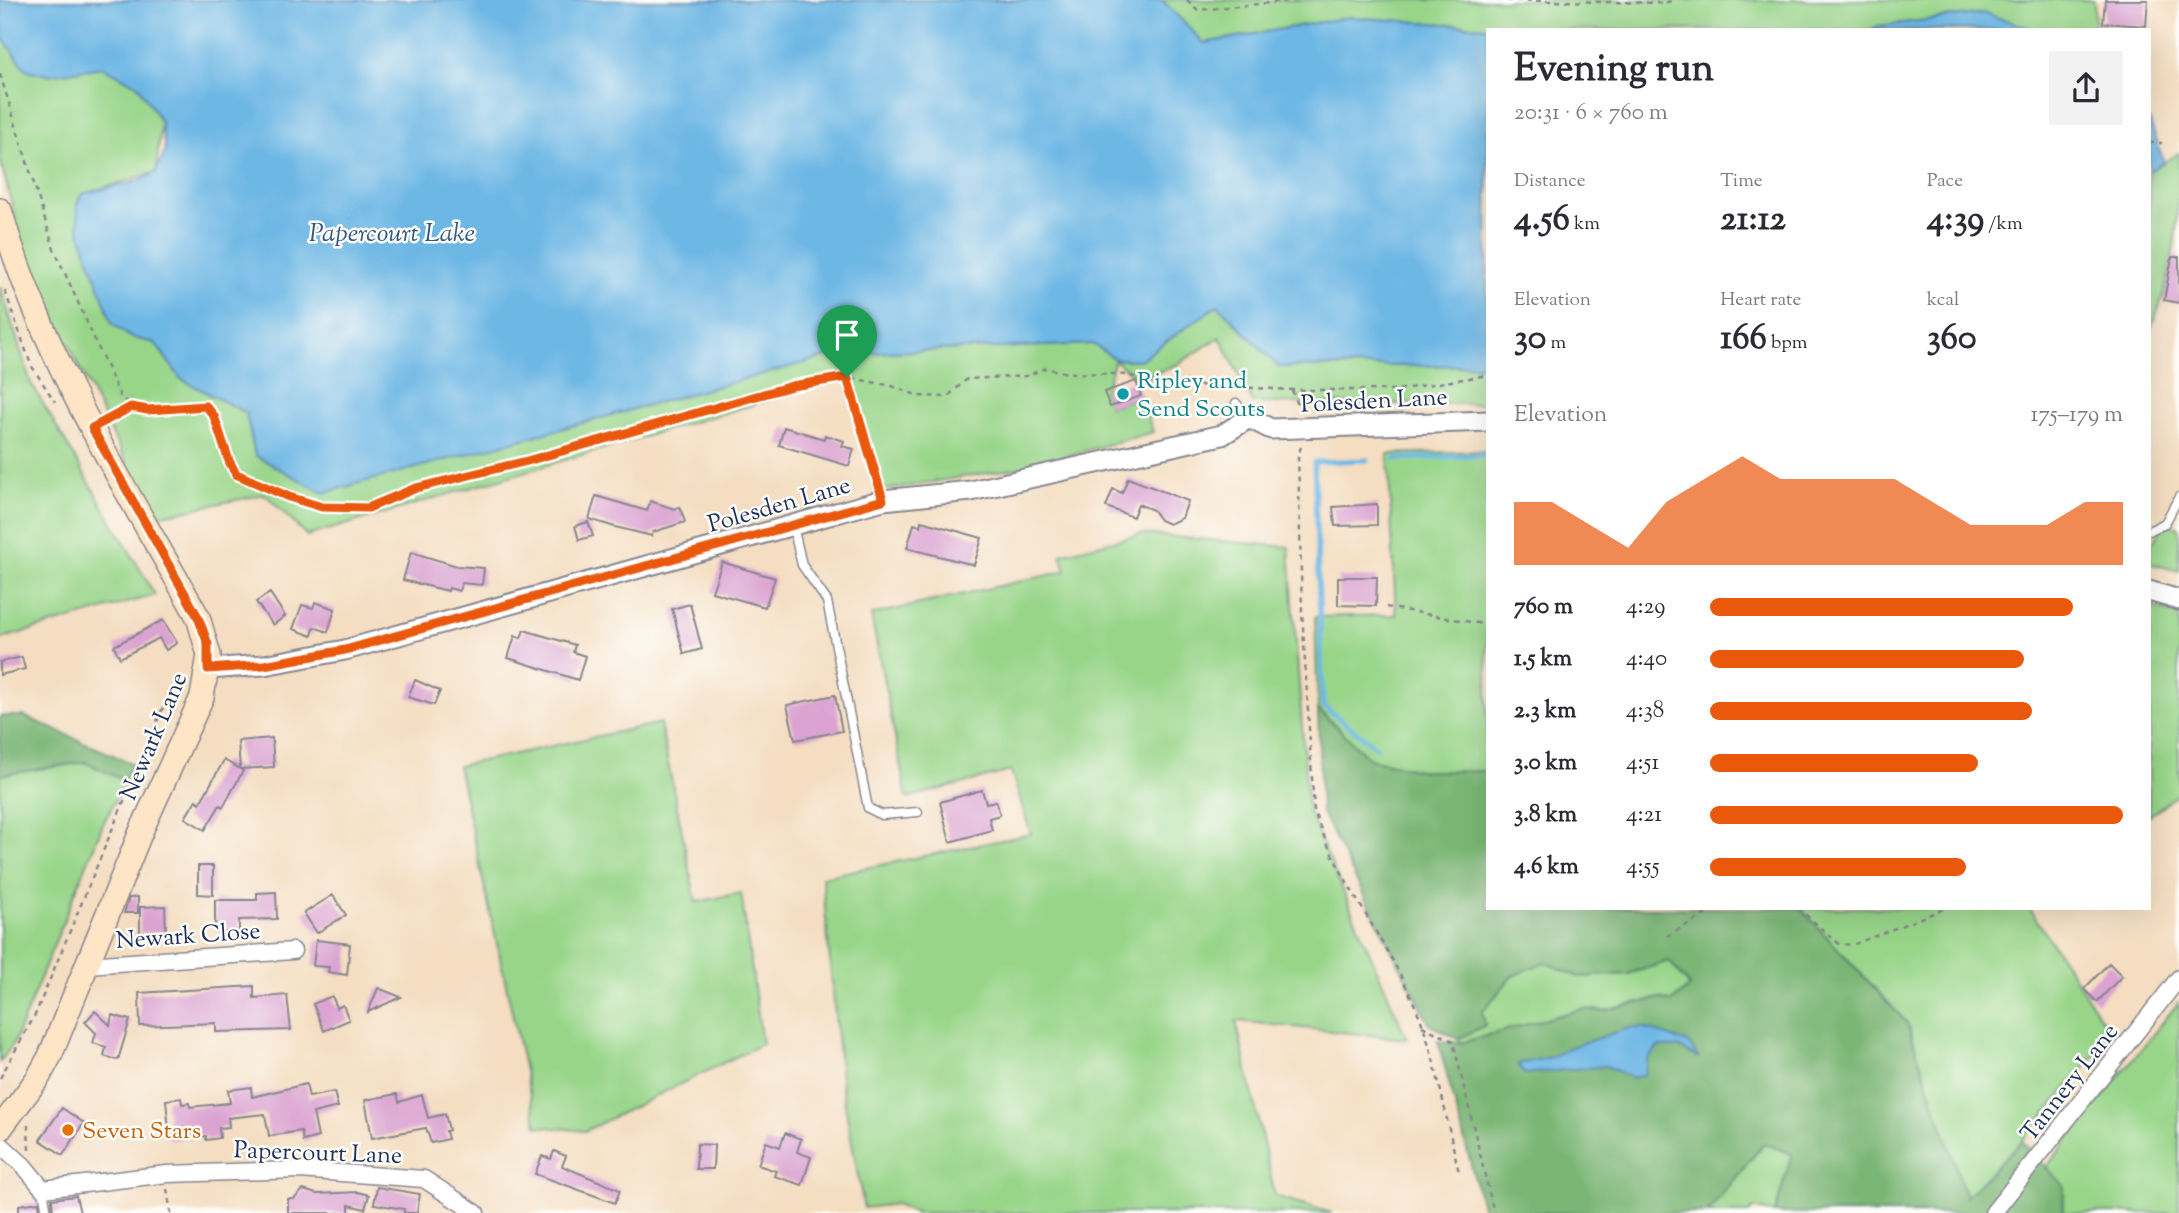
<!DOCTYPE html>
<html lang="en">
<head>
<meta charset="utf-8">
<style>
	body { margin:0; font-family:"Sorts Mill Goudy",serif; background:#f2f2f3; color:#2b2b33; height:100vh; display:flex; flex-direction:column; font-size:26px; white-space:nowrap }
	* { box-sizing:border-box; margin:0 }
	p { font-size:23px; color:#7c7c81 }
	.icon { flex:none; width:38px; height:38px; fill:none; stroke:currentColor; stroke-width:2; stroke-linecap:round; stroke-linejoin:round }
	.map { position:relative; flex:1; overflow:hidden }
	.side { position:absolute; left:1486px; top:28px; width:665px; height:882px; display:flex; flex-direction:column; background:#fff; border-radius:0px; box-shadow:0 7px 28px #0002 }
	.side>* { flex:none }
	.pin { position:absolute; display:grid; place-items:center; width:60px; height:60px; color:#fff; margin:-72px -30px; border-radius:50% 50% 50% 0; rotate:-45deg; box-shadow:0 0 7px #0007 }
	.pin .icon { rotate:45deg }
	.round { display:grid; place-items:center; flex:none; width:74px; height:74px; border-radius:0px; background:#f2f2f3 }
	.overview { display:flex; align-items:center; justify-content:space-between; height:119px; padding:0 28px }
	h1 { font-size:38px; font-weight:700; line-height:52px }
	.metrics { display:grid; grid-template-columns:repeat(3,1fr); gap:10px; height:119px; padding:7px 28px }
	.metrics div { display:grid; align-content:center }
	.metrics b { font-size:35px; font-weight:700 }
	.metrics small { font-size:19px; font-weight:400 }
	.metrics p { font-size:19px }
	.chart { height:196px; padding:14px 28px }
	.chart p { display:flex; justify-content:space-between }
	.chart svg { width:100%; height:126px; margin-top:7px; fill:#ea580c; opacity:.7 }
	ul { padding:0 28px; list-style:none; font-size:23px }
	li { display:grid; grid-template-columns:112px 84px 1fr; align-items:center; height:52px }
	li i { height:18px; border-radius:9px; background:#ea580c }
	.map>svg:first-child { display:block }
</style>
</head>
<body>
<div class="map">
<svg width="2179" height="1213" viewBox="0 0 2179 1213">
	<rect width="100%" height="100%" fill="#fdfcf7"/>
	<filter id="ink" filterUnits="userSpaceOnUse"><feTurbulence type="fractalNoise" baseFrequency=".0143" numOctaves="2"/><feDisplacementMap in="SourceGraphic" scale="14" xChannelSelector="R" yChannelSelector="G"/><feConvolveMatrix kernelMatrix="1 2 1 2 8 2 1 2 1" color-interpolation-filters="sRGB"/></filter>
	<filter id="wash" filterUnits="userSpaceOnUse"><feTurbulence type="fractalNoise" baseFrequency=".00686" numOctaves="4" result="noise"/><feDisplacementMap in="SourceGraphic" scale="28" xChannelSelector="R" yChannelSelector="G"/><feGaussianBlur stdDeviation="1.57" result="paint"/><feColorMatrix in="noise" values="0 0 0 0 0 0 0 0 0 0 0 0 0 0 0 0 0 1.4 0 .05"/><feComposite in="paint" operator="in"/></filter>
	<g filter="url(#wash)">
		<rect width="100%" height="100%" fill="#f4ddc0"/>
		<!-- green -->
		<path fill="#98d589" stroke="#5a8274" stroke-width="2" d="M1162,0h932l1,30h-60l-51,-17 -105,13 -10,4h-341l-179,-13 -145,26z
			M0,9l2,28 101,30 35,18 23,37 -5,50 -74,22 49,143 24,6 26,36 65,34 9,42 68,38 514,-139 256,-10 22,15 25,1 78,-55 61,62 208,-2v39l-234,-1 -33,-66 -42,27 -40,16 -23,-20 -11,32 6,15 31,-11 12,36 -123,34 -146,24 -38,-113 -539,159 -42,-42 -112,23 -128,-261 -25,-97z
			M2179,153c0,63 -3,122 -30,179v-161z
			M0,286l31,97 124,212 -155,44z
			M1487,451v320h-63l-54,-12 -52,-50 -3,-92 81,-2 -8,-161z
			M2165,523l14,4v44l-30,-8v-15z
			M1141,534l148,13 19,263 99,229 -171,-18 39,175 57,17h-416l-20,-9 -32,4 -22,-120 -20,-211 209,-43 -20,-63 -104,27 -36,-183 195,-44 -5,-17z
			M2149,606l30,9v178l-30,23z
			M660,723l36,179 45,-9 21,151 -177,87 -48,-5 -79,-360z
			M85,762l40,19 -22,43 -89,219 -14,19v-287z
			M1800,908h229l83,127 -90,106 -56,56 -59,-174z
			M1669,961l21,25 -18,16 -12,-4 -55,13 -23,-2 -121,34 -3,-4 27,-14 -3,-13 30,-36 33,-14 34,15 49,-3z
			M2179,1002v211h-116l1,-27 -18,-19z
			M1764,1143l28,11 -17,59 -21,-5 -5,5h-42z"/>
		<!-- forest -->
		<path fill="#7ab675" stroke="#4a726a" stroke-width="2" d="M1318,709l52,50 54,12h63l1,137h312l107,115 59,174 56,-56 42,45 -1,27h-288l17,-59 -28,-11 -57,70h-223l-46,-172 23,2 121,-34 23,2 55,-13 12,4 18,-16 -21,-25 -41,13 -49,3 -34,-15 -33,14 -30,36 3,13 -27,14 -28,-14 -109,-214z
			M0,716h24l109,48 -8,17 -40,-19 -85,13z"/>
		<!-- water -->
		<path fill="#6db7e5" stroke="#4473a2" stroke-width="2" d="M0,0h1162l42,43 145,-26 179,13h-40l-1,335 -208,2 -61,-62 -78,55 -25,-1 -22,-15 -256,10 -514,139 -68,-38 -9,-42 -65,-34 -26,-36 -25,-6 -18,-14 -33,-93 -2,-27 5,-9 57,-13 17,-9 9,-21 -4,-29 -23,-37 -35,-18 -55,8 -22,-5 -24,-33z
			M1984,13l51,17h-166l10,-4z
			M2149,118l15,45 -15,8z
			M1629,1028h16l43,15 11,15 -21,-11h-20l-10,12 -4,16 -11,3 -27,-12 -82,8 -6,-10 33,-7 17,-9z"/>
		<g fill="none" stroke-linecap="round" stroke-linejoin="round">
			<!-- stream -->
			<path stroke="#6db7e5" stroke-width="5" d="M1395,459l93,-4
				M1367,460l-53,2 9,244 54,42"/>
		</g>
		<g id="blocks">
			<!-- building -->
			<path fill="#dba3d2" d="M2105,0h43l-2,26 -43,-3z
				M2172,257h7v46l-15,-3z
				M1136,381l5,15 -31,11 -6,-15z
				M784,427l40,12 1,-4 19,6 -2,5 12,3 -5,17 -70,-21z
				M1128,478l60,23 -6,17 -13,6 -9,-4 -7,-10 -15,-6 -5,13 -27,-10 7,-18 9,4z
				M596,496l51,15 3,-10 25,8 5,-2 5,15 -32,10 -1,4 -37,-9 -26,-8z
				M1377,504v21l-42,1 -2,-19z
				M921,521l61,17 -8,27 -67,-17 7,-24 6,2z
				M588,522l5,14 -14,4 -4,-14z
				M411,552l46,14 27,2 -2,17 -20,-2 -3,8 -10,-3 -1,3 -45,-11z
				M722,562l53,16 -10,29 -53,-15z
				M1338,577h39l-1,29 -38,-1z
				M270,593l15,23 -12,9 -17,-23z
				M315,602l20,7 -7,23 -14,-5 -2,9 -19,-7 9,-24 11,3z
				M690,604l12,45 -18,5 -12,-45z
				M163,620l14,23 -11,7 -7,-12 -39,20 -6,-12z
				M524,630l51,15 -2,7 12,4 -7,24 -70,-22 7,-22 6,2z
				M22,657l3,12 -25,6v-13z
				M415,680l25,11 -6,14 -26,-8z
				M835,695l7,36 -47,9 -8,-35z
				M272,738l2,29 -33,2 2,2 -20,36 -3,-2 -15,25 -20,-12 11,-18 4,3 24,-43 16,9 -2,-28z
				M982,790l4,13 10,-2 4,14 -11,3 3,12 -42,12 -10,-40z
				M198,866h15v29l-15,-1z
				M276,892l1,27 -38,1v12h-24v-32h42v-7z
				M333,895l13,20 -29,18 -13,-20z
				M138,897v16h-14l5,-15z
				M165,906l1,26 -26,1v-26z
				M316,940l34,4 -3,31 -19,-3 1,-5 -16,-1z
				M2109,963l13,13 -25,26 -13,-13z
				M254,986v12l33,-3 4,35 -75,2v-9l-76,3 -1,-33z
				M378,988l23,9 -33,15z
				M332,996l5,12 6,-3 6,15 -25,11 -11,-27z
				M95,1011l15,14 2,-10 18,5 -12,40 -14,-4 2,-9 -13,-4 3,-10 -11,-11z
				M306,1084l3,13 25,-5 4,15 -25,6 5,24 -15,4 -2,-10 -32,5 -4,-22 -37,4 1,9 -10,1 1,10 -14,2v-4l-36,4 -4,-40 15,-2 1,6 7,-1 1,4 40,-4 -2,-13 23,-3 1,10z
				M397,1094l2,8 23,-7 6,23 17,-4 4,16 -3,1 2,8 -17,4 -5,-15 -54,10 -7,-38z
				M62,1108l22,15 -21,32 -23,-15z
				M785,1133l16,6 -4,13 14,5 -9,28 -28,-9 2,-5 -18,-6 8,-23 14,5z
				M697,1144l17,1 -1,24h-17z
				M554,1151l12,5 -4,10 58,24 -5,13 -80,-29 7,-18 9,3z
				M377,1187l43,7 -3,19h-13v-4l-30,-5z
				M303,1190l14,4 41,-2 11,3 -4,14 -16,-4v8h-61v-14h6z
				M76,1196l4,17h-27l-1,-14z
				M39,1202l1,11h-21v-8z"/>
		</g>
	</g>
	<g filter="url(#ink)">
		<use href="#blocks" fill-opacity="0" stroke="#88868f" stroke-width="2"/>
		<g fill="none" stroke-linecap="round" stroke-linejoin="round">
			<defs>
				<path id="service" d="M1236,403l12,14
					M793,526l9,39 25,36 41,207 14,7 36,-3
					M2149,531l16,-8 14,-26
					M43,1189l4,24"/>
				<path id="minor" d="M86,965l207,-14
					M0,1144l24,22 19,23 124,-15 133,-4 124,9 52,34
					M1993,1213l186,-235"/>
				<path id="tertiary" d="M2149,591l30,9
					M208,669l56,-4 81,-15 538,-150 88,-9 251,-56 27,-17 22,11 217,-8"/>
				<path id="secondary" d="M0,210c42,147 124,275 198,407l11,38 -7,42 -60,132 -92,227 -12,22 -38,51"/>
			</defs>
			<!-- service casing -->
			<use href="#service" stroke="#88868f" stroke-width="11"/>
			<!-- minor casing -->
			<use href="#minor" stroke="#88868f" stroke-width="19"/>
			<!-- tertiary casing -->
			<use href="#tertiary" stroke="#88868f" stroke-width="23"/>
			<!-- secondary casing -->
			<use href="#secondary" stroke="#88868f" stroke-width="26"/>
			<!-- path -->
			<path stroke="#88868f" stroke-width="2.5" stroke-dasharray="5 5" stroke-linecap="butt" d="M1187,0l11,10 99,-10
				M1496,0l167,3 12,-3
				M0,74l54,175 66,147c24,25 56,7 86,10l8,10 15,45 7,13 53,23 33,10 46,1 48,-20 111,-27 265,-75 55,-9 45,9 27,10 28,1 20,-18 59,-3 20,-8c39,12 71,-2 107,15l139,7h104l92,-15
				M2149,143h13
				M5,291l26,74 24,37
				M847,377l31,107
				M1292,390l8,20
				M109,419l22,-12
				M1301,447l-3,8 4,156 12,200c26,76 82,139 109,215 16,47 24,98 36,146
				M1386,607l102,18
				M1798,908l41,36 13,1 94,-37
				M1667,936l50,-28
				M1422,1026l31,15 41,172
				M0,1078l35,-63 131,-315 16,-8
				M28,1125l1,25
				M167,1189l4,24"/>
			<!-- service -->
			<use href="#service" stroke="#fff" stroke-width="8"/>
			<!-- minor -->
			<use href="#minor" stroke="#fff" stroke-width="16"/>
			<!-- tertiary -->
			<use href="#tertiary" stroke="#fff" stroke-width="19"/>
			<!-- secondary -->
			<use href="#secondary" stroke="#fde5c5" stroke-width="23"/>
		</g>
	</g>
	<g fill="none" stroke-linecap="round" stroke-linejoin="round" filter="url(#ink)">
		<defs>
			<path id="route" d="M847,377l36,123 -538,150 -81,15 -56,4v-25l-10,-27 -106,-189 39,-21 17,3 58,-4 8,10 15,45 7,13 53,23 33,10 46,1 48,-20 111,-27 265,-75z"/>
		</defs>
		<!-- route casing -->
		<use href="#route" stroke="#fff" stroke-width="14"/>
		<!-- route -->
		<use href="#route" stroke="#ea580c" stroke-width="9"/>
	</g>
	<!-- markers -->
	<circle fill="#0f9aa8" stroke="#fdfcf7" stroke-width="2.5" cx="1123" cy="394" r="7"/>
	<circle fill="#e8710a" stroke="#fdfcf7" stroke-width="2.5" cx="68" cy="1130" r="7"/>
	<g text-anchor="middle" stroke-width="5" stroke-linejoin="round" paint-order="stroke">
		<!-- culture labels -->
		<g font-size="24" fill="#0d838f" stroke="#fdfcf7" text-anchor="start">
			<text x="1137" y="388">Ripley and<tspan x="1137" dy="28">Send Scouts</tspan></text>
		</g>
		<!-- street labels -->
		<g font-size="24" fill="#1b2f5e" stroke="#fdfcf7">
			<text transform="translate(1374 400) rotate(-3)" y="8">Polesden Lane</text>
			<text transform="translate(779 504) rotate(-16)" y="8">Polesden Lane</text>
			<text transform="translate(153 736) rotate(-67)" y="8">Newark Lane</text>
			<text transform="translate(188 935) rotate(-4)" y="8">Newark Close</text>
			<text transform="translate(2069 1082) rotate(-52)" y="8">Tannery Lane</text>
			<text transform="translate(318 1152) rotate(2)" y="8">Papercourt Lane</text>
		</g>
		<!-- food labels -->
		<g font-size="24" fill="#c56008" stroke="#fdfcf7" text-anchor="start">
			<text x="82" y="1138">Seven Stars</text>
		</g>
		<!-- water labels -->
		<g font-size="26" font-style="italic" fill="#345886" stroke="#fdfcf7">
			<text x="392" y="241">Papercourt Lake</text>
		</g>
	</g>
</svg>
<div class="pin" style="left:847px;top:377px;background:#1e9e55"><svg class="icon" aria-label="arrive" viewBox="0 0 24 24"><path d="M6 21V4h12l-3 4 3 4H6"/></svg></div>
<section class="side">
<div class="overview"><div><h1>Evening run</h1><p>20:31 · 6 × 760 m</p></div><a class="round"><svg class="icon" aria-label="share" viewBox="0 0 24 24"><path d="M12 15V3M7 8l5-5 5 5M5 13v7h14v-7"/></svg></a></div>
<div class="metrics">
<div><p>Distance</p><b>4.56<small> km</small></b></div>
<div><p>Time</p><b>21:12</b></div>
<div><p>Pace</p><b>4:39<small> /km</small></b></div>
</div>
<div class="metrics">
<div><p>Elevation</p><b>30<small> m</small></b></div>
<div><p>Heart rate</p><b>166<small> bpm</small></b></div>
<div><p>kcal</p><b>360</b></div>
</div>
<div class="chart"><p><span>Elevation</span>175–179 m</p>
<svg viewBox="0 0 160 44" preserveAspectRatio="none"><path d="M0 44V22L10 22L20 30L30 38L40 22L50 14L60 6L70 14L80 14L90 14L100 14L110 22L120 30L130 30L140 30L150 22L160 22V44z"/></svg>
</div>
<ul>
<li><b>760 m</b>4:29<i style="width:88%"></i></li>
<li><b>1.5 km</b>4:40<i style="width:76%"></i></li>
<li><b>2.3 km</b>4:38<i style="width:78%"></i></li>
<li><b>3.0 km</b>4:51<i style="width:65%"></i></li>
<li><b>3.8 km</b>4:21<i style="width:100%"></i></li>
<li><b>4.6 km</b>4:55<i style="width:62%"></i></li>
</ul>
</section>
</div>
</body>
</html>
